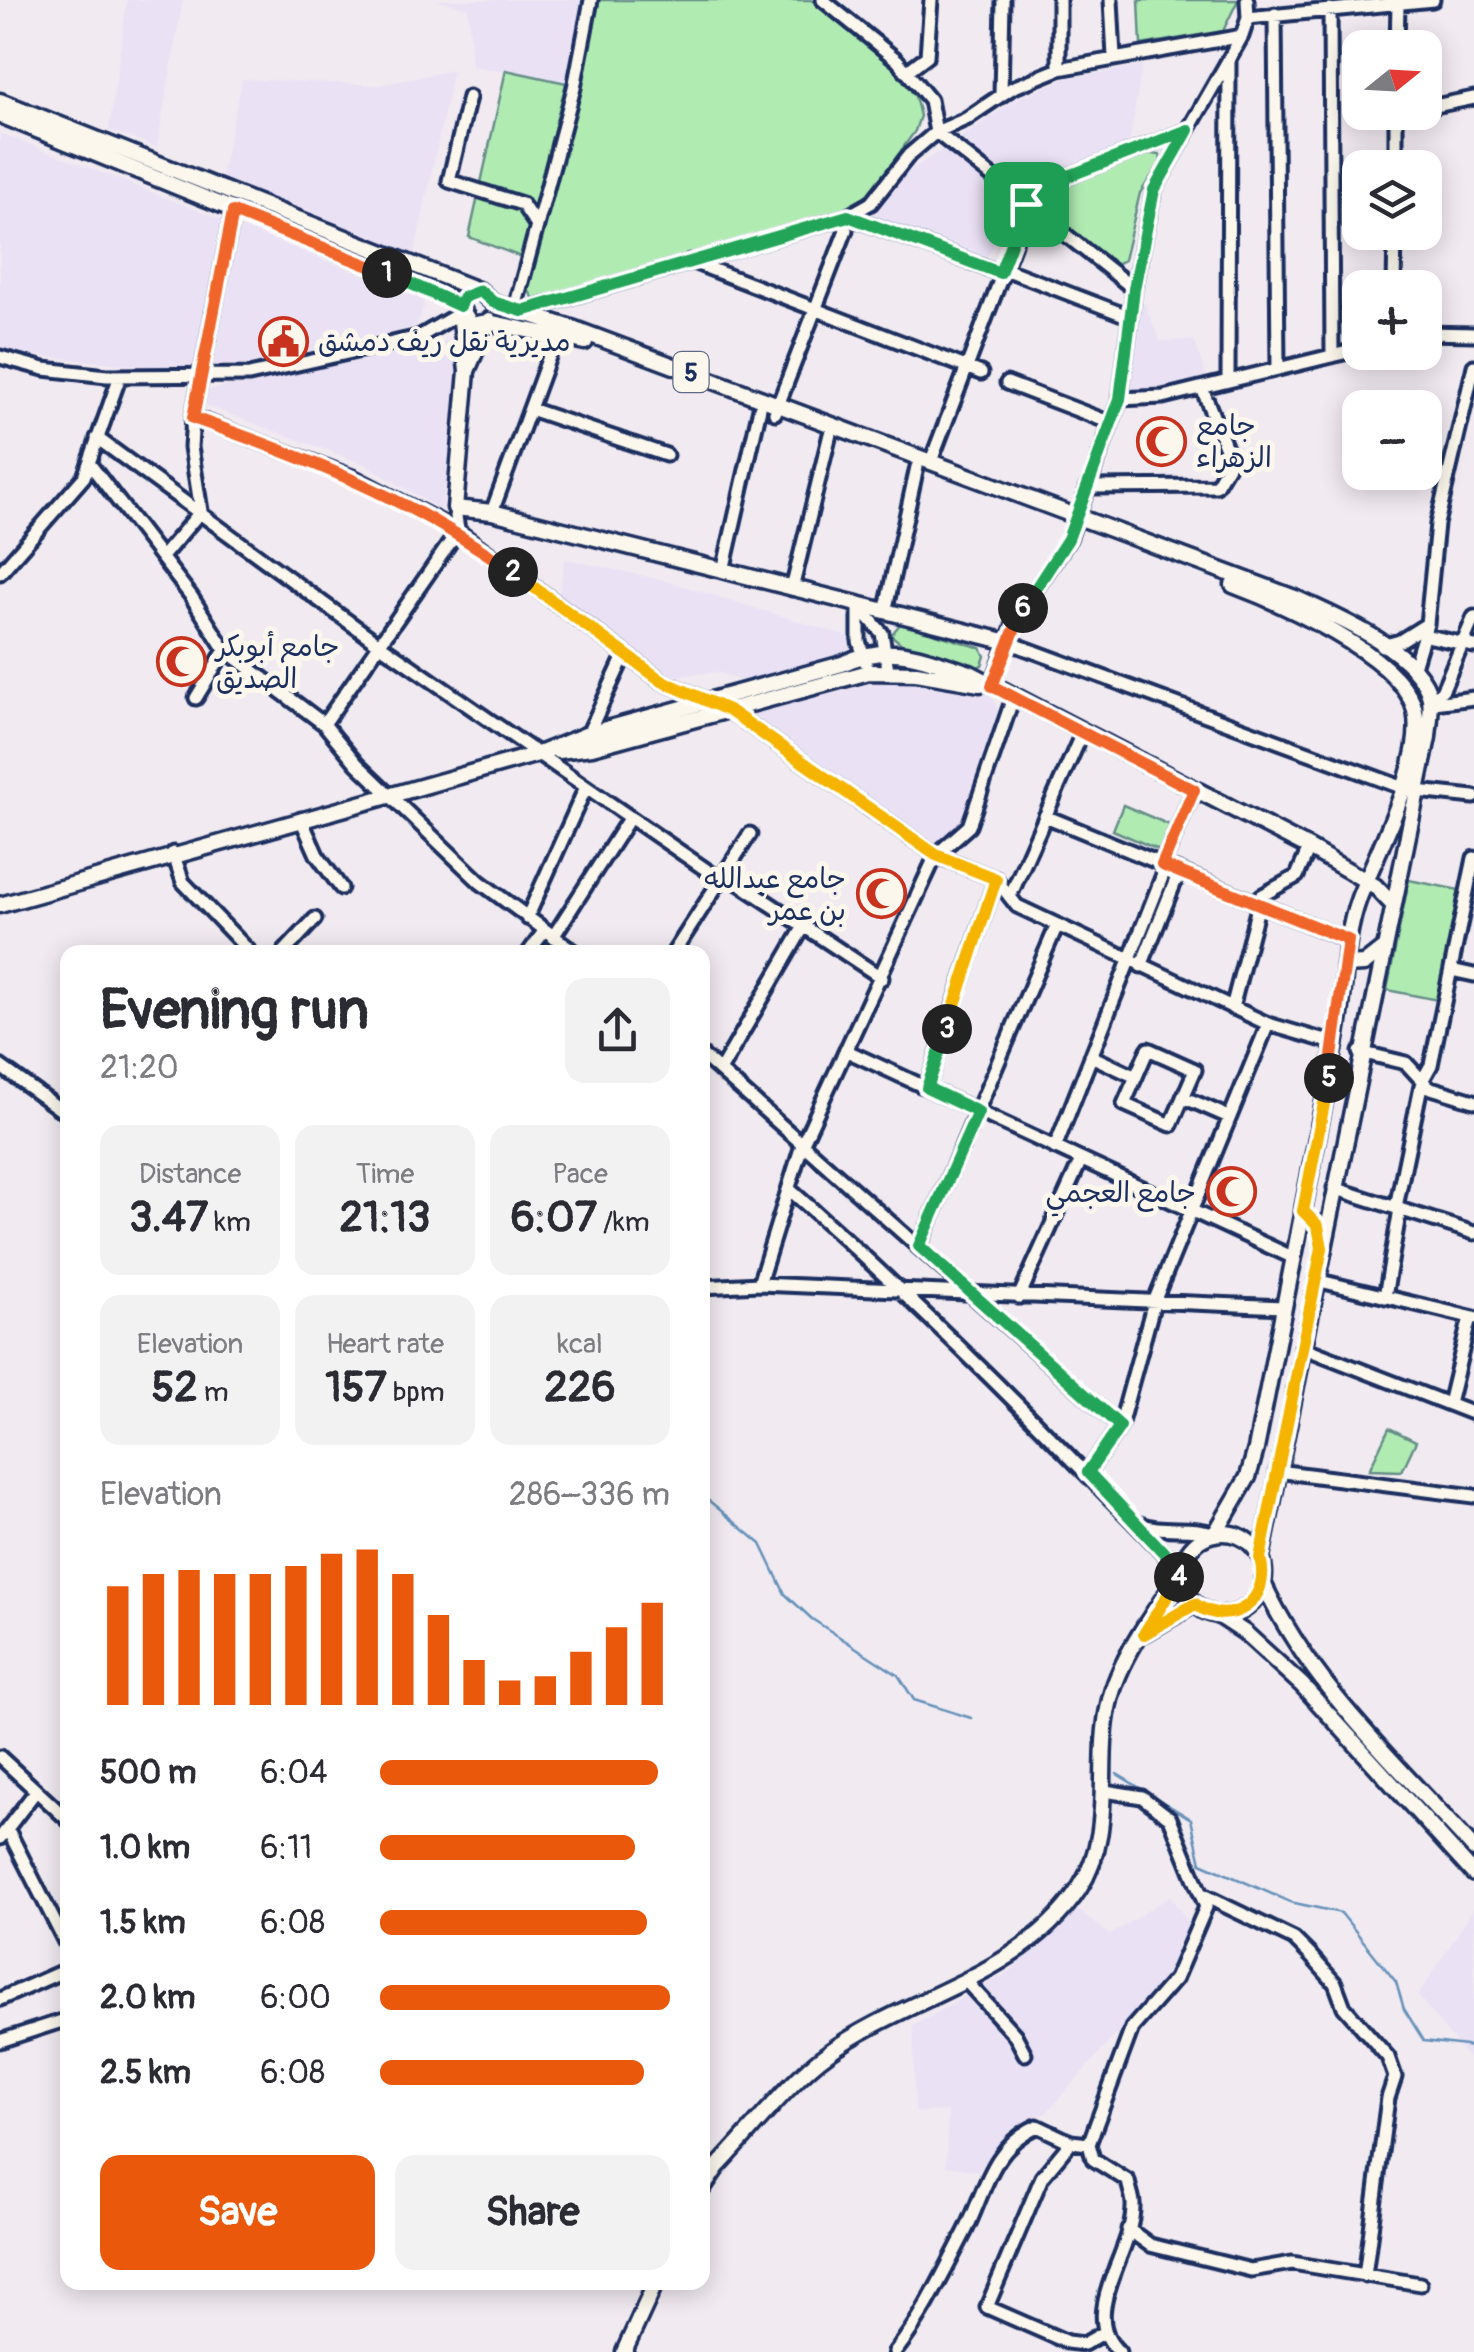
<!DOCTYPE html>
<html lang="en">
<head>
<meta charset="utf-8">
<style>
	body { margin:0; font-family:Pangolin,"Playpen Sans Arabic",sans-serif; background:#f2f2f3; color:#2b2b33; height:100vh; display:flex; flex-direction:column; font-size:38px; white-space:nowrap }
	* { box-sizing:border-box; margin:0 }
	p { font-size:32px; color:#7c7c81 }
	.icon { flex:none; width:55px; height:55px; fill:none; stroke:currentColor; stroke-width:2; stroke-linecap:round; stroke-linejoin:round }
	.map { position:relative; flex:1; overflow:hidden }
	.details { position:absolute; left:60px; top:945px; width:650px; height:1345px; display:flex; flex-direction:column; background:#fff; border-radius:20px; box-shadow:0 5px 25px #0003 }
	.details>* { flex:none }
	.needle { width:65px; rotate:72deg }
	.fabs { position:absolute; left:1342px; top:30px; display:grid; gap:20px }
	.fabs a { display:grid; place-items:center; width:100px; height:100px; border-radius:20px; background:#fff; box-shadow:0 5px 25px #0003; font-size:50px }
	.pin { position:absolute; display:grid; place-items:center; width:85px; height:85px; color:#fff; margin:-42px; border-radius:20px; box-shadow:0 5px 15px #0006 }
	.km { position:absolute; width:50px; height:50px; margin:-25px; border-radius:50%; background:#222; color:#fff; font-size:28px; line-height:50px; text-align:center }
	.round { display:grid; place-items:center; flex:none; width:105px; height:105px; border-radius:20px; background:#f2f2f3 }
	.summary { display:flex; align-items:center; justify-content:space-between; height:170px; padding:0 40px }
	h1 { font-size:55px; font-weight:700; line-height:75px }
	.metrics { display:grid; grid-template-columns:repeat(3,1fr); gap:15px; height:170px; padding:10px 40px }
	.metrics div { display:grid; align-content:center; border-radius:20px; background:#f2f2f3; text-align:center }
	.metrics b { font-size:42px; font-weight:700 }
	.metrics small { font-size:28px; font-weight:400 }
	.metrics p { font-size:28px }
	.chart { height:280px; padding:20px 40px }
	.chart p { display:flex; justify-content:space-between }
	.chart svg { width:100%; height:180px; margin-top:10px; stroke:#ea580c; stroke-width:6 }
	.action { display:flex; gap:20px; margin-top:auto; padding:20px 40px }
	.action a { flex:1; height:115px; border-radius:20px; background:#ea580c; color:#fff; font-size:40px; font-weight:700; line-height:115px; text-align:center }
	.action a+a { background:#f2f2f3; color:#2b2b33 }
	ul { padding:0 40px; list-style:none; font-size:32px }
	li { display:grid; grid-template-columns:160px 120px 1fr; align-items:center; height:75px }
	li i { height:25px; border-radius:12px; background:#ea580c }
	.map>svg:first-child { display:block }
</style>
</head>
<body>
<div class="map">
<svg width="1474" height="2352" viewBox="0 0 1474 2352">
	<rect width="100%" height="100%" fill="#f1eaf1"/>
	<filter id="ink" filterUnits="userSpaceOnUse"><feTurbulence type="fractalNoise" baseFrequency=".01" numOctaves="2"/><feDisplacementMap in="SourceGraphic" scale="20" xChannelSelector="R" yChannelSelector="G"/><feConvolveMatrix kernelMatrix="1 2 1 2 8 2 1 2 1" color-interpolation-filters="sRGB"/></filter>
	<g filter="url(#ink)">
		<!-- built -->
		<path fill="#eae1f5" d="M127,0h56l-26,147 -48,-17z
			M436,0h146l-16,83 -94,-17 -4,-58z
			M1142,66l-13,79 -66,26 -2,5 -43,15 -64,-49 63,-43 49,-21z
			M453,70l-39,186 -193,-79 21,-98 138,6z
			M0,133l422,165 2,9 -8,20 -168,38 -67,5 -181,-18z
			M945,148l64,51 2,13 -25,47 -117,-43 38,-44z
			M1138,302l7,2 15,37 34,-1 13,38 -45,15 -35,1z
			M455,339l6,31 -19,141 -75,-46 -165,-61 1,-13z
			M565,559l98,21 190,58 -1,17 -103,29 -31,-12 -45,4 -114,-82z
			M888,679l103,16 7,15 -36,112 -27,24 -188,-131z
			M1170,1896l22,32 -18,42 -127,142 -56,44 -12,15 -33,-5 2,-55 -33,1 -2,-86 97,-55 67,-62 33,26z
			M1474,1908v155h-2l-54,-67z"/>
		<!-- green -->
		<path fill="#b0ecb2" stroke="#668e88" stroke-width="2.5" d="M597,0h214l17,10 66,58 21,28 5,20 -5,15 -45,63 -20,14 -315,92 -7,-10 51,-197z
			M1139,0h99l-15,31 -82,14z
			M506,70l60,13 -45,174 -52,-20z
			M1145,153l15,2 1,7 -21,31 -16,67 -8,4 -72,-54 -2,-16z
			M901,623l80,25 4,8 -3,9 -7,3 -70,-21 -14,-12z
			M1123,805l49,21 -11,25 -48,-21z
			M1409,880l50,10 -21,110 -51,-10z
			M1389,1428l27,13 -14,30 -33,-1z"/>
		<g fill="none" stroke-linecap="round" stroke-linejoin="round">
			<!-- stream -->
			<path stroke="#6591b9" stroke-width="2.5" d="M43,1090l25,14
				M702,1495l59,49 24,50 27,25 86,56 16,25 57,18
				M1117,1774l74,45 10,44 89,39 51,11 55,69 8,27 20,32 50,6"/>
			<defs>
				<path id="minor" d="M823,0l74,60 33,40 6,32 198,157
					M1059,0v69
					M1111,0l3,57
					M1330,9l2,347
					M1275,14l3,355
					M1248,18l185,-18
					M1397,48l1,-45
					M906,72l21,-16 4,-56
					M1001,95l2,-95
					M469,97l-20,84 73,23 15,22
					M1425,108l49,-10
					M1396,168v-56
					M848,216l152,57 5,-4 125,48
					M690,261l291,112
					M1394,288l1,-56
					M515,308l59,-220 17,-88
					M523,311l325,-95 23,-13 38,-48 27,-23 30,-13 46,-31 47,-19 183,-33
					M1425,333l49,1
					M0,357l44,12 63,7 142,-1 170,-38 41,-24
					M1228,381l1,-320
					M1007,383l104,40
					M1120,399l43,-2 197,-48
					M530,409l136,46
					M775,413l71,-183 -4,-12
					M193,417l162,61 103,53 -134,193
					M97,438l282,206 342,236
					M931,461l104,-272 153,-59
					M89,463l102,133 34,54 99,74 33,40 123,118 95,70
					M1087,487l129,-1 15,-25 -29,-73
					M455,508l3,23 204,150 68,30 206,144 60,24 21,27 251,118 68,20
					M492,512l65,-177
					M162,557l39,-46 -10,-64 2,-30 40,-205
					M723,571l37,-163
					M0,573l84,-96 36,-101
					M792,589l38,-155
					M886,608l31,-141
					M1423,635l51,11
					M1008,642l396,146
					M1382,646l18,-5 27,-17
					M866,663l-7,-22v-35l23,27 6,37
					M1414,667l13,-43 10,-100 37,-158
					M992,686l23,-66 54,-81 51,-140 14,-110 20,-99 88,-154 6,-18 -1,-18
					M196,698l29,-48
					M1431,703l12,-14 31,-72
					M1434,703l40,-5
					M588,734l37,-80
					M1417,791l57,6
					M1045,816l302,124
					M301,819l16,36 24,33
					M173,853l10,29 67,70
					M1162,865l32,-75
					M725,874l157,104
					M1011,894l72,-163
					M527,918l59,-131
					M553,937l77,-120
					M284,952l31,-33
					M529,952l16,-22
					M674,952l76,-118
					M1141,966l38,-94
					M1451,970l23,5
					M1232,1008l29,-112 36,-20 12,-28
					M1148,1049l47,21 -24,55 -47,-21z
					M847,1051l447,207
					M1360,1052l46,11 22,24 46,14
					M702,1055l418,371
					M1091,1056l45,21
					M0,1066l68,49
					M720,1071l83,-143
					M927,1088l69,-209
					M1183,1097l46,20
					M1055,1148l111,-281
					M1334,1188l140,45
					M789,1189c138,121 265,251 393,383
					M1396,1207l26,-126 9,-16 43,-207
					M919,1247l138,-322
					M1316,1280l158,38
					M759,1284l43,-139 134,-290 33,-29 45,-131
					M702,1287l57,-3 525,23
					M1019,1297l62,-137
					M1385,1297l15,-88
					M1302,1347l172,67
					M1449,1404l21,-87
					M1277,1471l197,25
					M1088,1472l32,-46 34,-124 114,-278
					M1137,1523c26,11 52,1 78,11
					M0,1757l68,63
					M1105,1791l37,6 28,21 36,89 -31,72 -43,49 -43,116 4,15 35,22c1,7 5,16 5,23 2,48 -57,109 -14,148
					M8,1830l60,118
					M0,1838l36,-47
					M1205,1896l89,43 16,16 25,28 9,24 44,50 7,20 -7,21 -23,178
					M965,1980l50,55 10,19
					M0,1999l68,-30
					M0,2041l68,-22
					M1071,2142l-29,35 -55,130 80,35 17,2 21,-12
					M1128,2229l22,16 101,25 41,-7 128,21
					M895,2352c29,-37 48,-78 70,-120 20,-40 26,-85 72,-106l34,16 18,2"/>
				<path id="major" d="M0,101l480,190 13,12 82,26 720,269c40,18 125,53 135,100 2,12 -1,26 -2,39l-167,821
					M0,115l439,178 21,13 11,19 17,-3 97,20
					M460,314l7,57 22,-51
					M467,371l-12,137 37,4 516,130
					M558,751l34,-4 277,-75 47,1 64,11
					M0,905l538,-151 50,-20 254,-70c48,-23 81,-6 128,9l339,175 66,38 18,19
					M1345,965l19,-1 19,-15
					M1182 1574a41 41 0 1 1 82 0a41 41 0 1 1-82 0Z
					M1215,1534l33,-57 8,-28c27,-136 54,-273 80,-409 10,-47 6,-96 23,-142 17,-45 72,-146 54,-194 -19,-51 -132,-101 -180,-119
					M1263,1583c48,104 135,182 211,266
					M1218,1615l26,17 58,53 172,189
					M1145,1633l50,-29
					M702,2189l15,-22c32,-33 75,-89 111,-114 81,-58 193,-76 251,-164 37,-57 16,-124 30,-185 9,-44 47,-95 73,-132
					M624,2352l32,-70"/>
			</defs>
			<!-- minor casing -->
			<use href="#minor" stroke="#1b2f5e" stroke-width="19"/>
			<!-- major casing -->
			<use href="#major" stroke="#1b2f5e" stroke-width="21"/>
			<!-- minor -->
			<use href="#minor" stroke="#fbf7ec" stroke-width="11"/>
			<!-- major -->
			<use href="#major" stroke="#fbf7ec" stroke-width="14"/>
		</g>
	</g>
	<g fill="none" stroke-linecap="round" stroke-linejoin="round" filter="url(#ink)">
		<defs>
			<path id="split-1" d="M387,273l73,33 4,-9 16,-6 13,11 29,9 326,-95 152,57 26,-69"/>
			<path id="split-2" d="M387,273l-154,-61 -40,206c114,40 222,82 320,154"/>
			<path id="split-3" d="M513,572l149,109 68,30 206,144 60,24 -49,150"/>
			<path id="split-4" d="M947,1029l-20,59 51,24 -59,134 201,180 -32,46 94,100 -3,5"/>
			<path id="split-5" d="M1179,1577l-35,57 51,-30c37,26 77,-4 65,-46l62,-310 -4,-22 -15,-15 26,-133"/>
			<path id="split-6" d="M1023,608l-31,78 202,104 -32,75 186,75 -19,138"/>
			<path id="split-7" d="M1023,608l45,-69 52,-140 14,-110 20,-99 34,-60 -153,59 -9,15"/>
		</defs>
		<!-- split-1 casing -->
		<use href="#split-1" stroke="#fff" stroke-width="20"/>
		<!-- split-2 casing -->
		<use href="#split-2" stroke="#fff" stroke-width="20"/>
		<!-- split-3 casing -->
		<use href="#split-3" stroke="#fff" stroke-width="20"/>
		<!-- split-4 casing -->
		<use href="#split-4" stroke="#fff" stroke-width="20"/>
		<!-- split-5 casing -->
		<use href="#split-5" stroke="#fff" stroke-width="20"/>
		<!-- split-6 casing -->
		<use href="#split-6" stroke="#fff" stroke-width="20"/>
		<!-- split-7 casing -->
		<use href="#split-7" stroke="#fff" stroke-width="20"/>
		<!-- split-1 -->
		<use href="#split-1" stroke="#22a559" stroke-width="12"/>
		<!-- split-2 -->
		<use href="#split-2" stroke="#f0652b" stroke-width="12"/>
		<!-- split-3 -->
		<use href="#split-3" stroke="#f5b400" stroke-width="12"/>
		<!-- split-4 -->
		<use href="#split-4" stroke="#22a559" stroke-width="12"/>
		<!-- split-5 -->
		<use href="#split-5" stroke="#f5b400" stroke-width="12"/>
		<!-- split-6 -->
		<use href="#split-6" stroke="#f0652b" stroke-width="12"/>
		<!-- split-7 -->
		<use href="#split-7" stroke="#22a559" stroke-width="12"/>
	</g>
	<!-- icons -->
	<defs>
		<symbol id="civic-ring" viewBox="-11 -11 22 22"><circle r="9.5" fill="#fbf7ec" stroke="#c8321e" stroke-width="1.5"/><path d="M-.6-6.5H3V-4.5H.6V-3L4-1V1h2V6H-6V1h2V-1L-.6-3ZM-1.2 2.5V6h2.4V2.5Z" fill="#c8321e"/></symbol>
		<symbol id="mosque-ring" viewBox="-11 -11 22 22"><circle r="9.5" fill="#fbf7ec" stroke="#c8321e" stroke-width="1.5"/><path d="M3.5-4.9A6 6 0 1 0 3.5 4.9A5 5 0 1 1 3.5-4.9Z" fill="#c8321e"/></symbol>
	</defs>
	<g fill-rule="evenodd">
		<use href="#civic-ring" x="256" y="314" width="55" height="55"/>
		<use href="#mosque-ring" x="1134" y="414" width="55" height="55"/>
		<use href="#mosque-ring" x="154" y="634" width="55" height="55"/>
		<use href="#mosque-ring" x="854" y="866" width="55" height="55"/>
		<use href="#mosque-ring" x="1204" y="1164" width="55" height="55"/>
	</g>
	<g text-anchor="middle" stroke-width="10" stroke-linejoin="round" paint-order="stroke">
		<!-- shield labels -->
		<rect fill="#fbf7ec" stroke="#5e6b89" stroke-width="2.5" x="673.5" y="352" width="35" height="40" rx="8"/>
		<g font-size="25" font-weight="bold" fill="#1b2f5e">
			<text x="691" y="381">5</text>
		</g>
		<!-- poi labels -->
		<g font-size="28" fill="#1b2f5e" stroke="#fbf7ec" text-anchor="start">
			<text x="318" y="351">مديرية نقل ريف دمشق</text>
			<text x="1196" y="435">جامع<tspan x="1196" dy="32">الزهراء</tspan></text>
			<text x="216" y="656">جامع أبوبكر<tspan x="216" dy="32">الصديق</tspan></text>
			<text x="846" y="888" text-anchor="end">جامع عبدالله<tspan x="846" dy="32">بن عمر</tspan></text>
			<text x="1196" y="1202" text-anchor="end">جامع العجمي</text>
		</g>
	</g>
</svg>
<div class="fabs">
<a><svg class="needle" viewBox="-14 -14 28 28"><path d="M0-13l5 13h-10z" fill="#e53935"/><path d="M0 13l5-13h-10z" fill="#7c7c81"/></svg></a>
<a><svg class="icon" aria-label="layers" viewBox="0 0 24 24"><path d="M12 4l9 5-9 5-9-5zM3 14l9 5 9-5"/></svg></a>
<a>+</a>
<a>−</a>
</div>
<div class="pin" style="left:1026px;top:204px;background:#1e9e55"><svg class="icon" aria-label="arrive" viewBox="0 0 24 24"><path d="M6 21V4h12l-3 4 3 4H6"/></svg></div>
<b class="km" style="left:387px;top:273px">1</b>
<b class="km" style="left:513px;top:572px">2</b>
<b class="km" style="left:947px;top:1029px">3</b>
<b class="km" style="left:1179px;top:1577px">4</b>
<b class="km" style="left:1329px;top:1078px">5</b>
<b class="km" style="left:1023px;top:608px">6</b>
<section class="details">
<div class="summary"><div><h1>Evening run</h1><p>21:20</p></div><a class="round"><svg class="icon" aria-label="share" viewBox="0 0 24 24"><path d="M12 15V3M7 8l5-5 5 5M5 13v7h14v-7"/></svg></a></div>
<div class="metrics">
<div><p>Distance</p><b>3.47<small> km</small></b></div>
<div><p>Time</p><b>21:13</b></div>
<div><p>Pace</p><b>6:07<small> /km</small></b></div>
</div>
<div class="metrics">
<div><p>Elevation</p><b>52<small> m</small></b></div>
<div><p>Heart rate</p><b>157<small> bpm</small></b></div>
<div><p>kcal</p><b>226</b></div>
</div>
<div class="chart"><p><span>Elevation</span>286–336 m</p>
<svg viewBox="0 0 160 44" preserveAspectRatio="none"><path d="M5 44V15M15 44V12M25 44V11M35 44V12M45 44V12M55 44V10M65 44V7M75 44V6M85 44V12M95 44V22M105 44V33M115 44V38M125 44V37M135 44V31M145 44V25M155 44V19"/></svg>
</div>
<ul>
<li><b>500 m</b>6:04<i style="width:96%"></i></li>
<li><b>1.0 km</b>6:11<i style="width:88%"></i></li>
<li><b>1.5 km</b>6:08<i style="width:92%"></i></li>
<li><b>2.0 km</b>6:00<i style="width:100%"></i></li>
<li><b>2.5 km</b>6:08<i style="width:91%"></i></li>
</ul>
<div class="action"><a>Save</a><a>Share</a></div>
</section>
</div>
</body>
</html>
